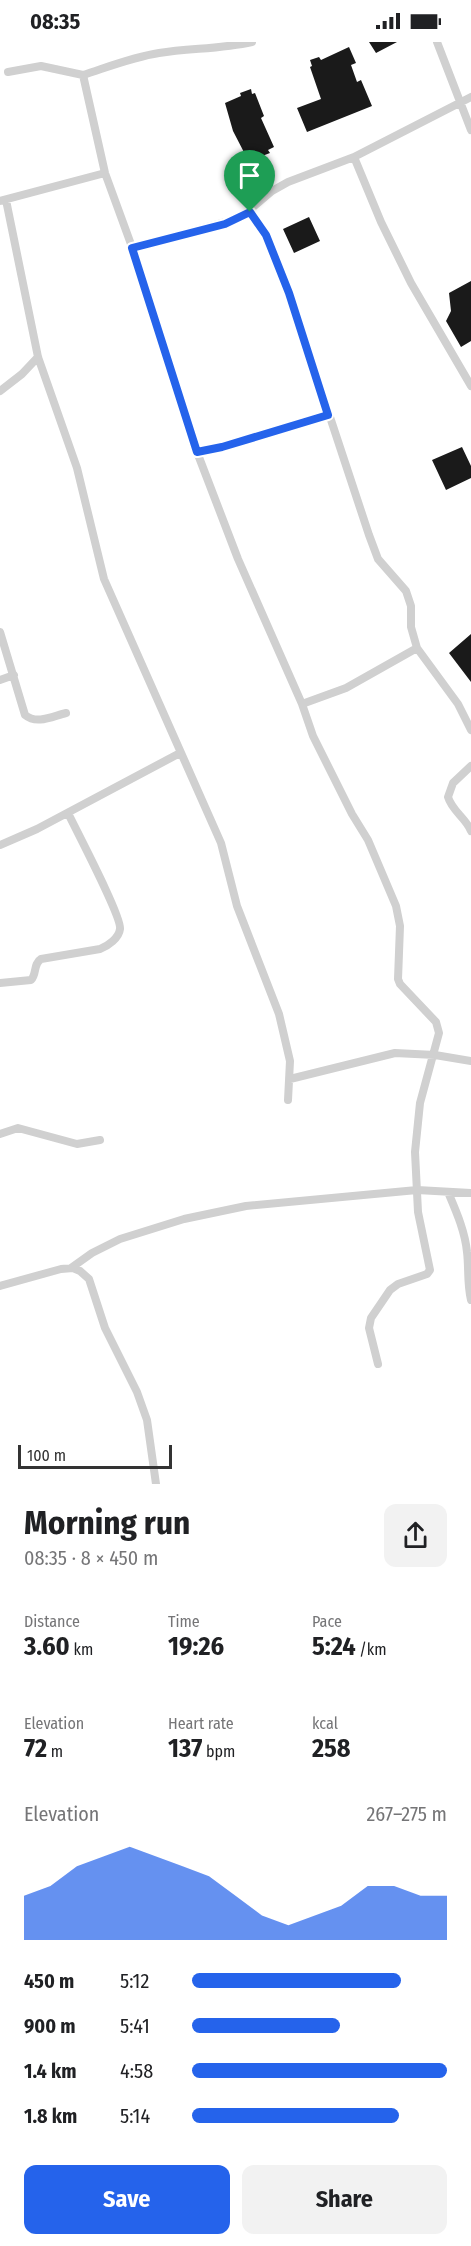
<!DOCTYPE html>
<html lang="en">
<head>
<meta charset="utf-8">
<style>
	body { margin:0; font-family:"Fira Sans Condensed",sans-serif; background:#f2f2f2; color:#202124; height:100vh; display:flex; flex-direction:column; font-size:22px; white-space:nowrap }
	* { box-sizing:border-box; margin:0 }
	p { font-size:20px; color:#757577 }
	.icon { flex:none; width:33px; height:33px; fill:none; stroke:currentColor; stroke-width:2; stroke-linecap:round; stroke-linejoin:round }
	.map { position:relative; height:1442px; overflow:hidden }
	.drawer { display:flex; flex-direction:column; background:#fff; flex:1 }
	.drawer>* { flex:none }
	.scale { position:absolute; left:18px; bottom:15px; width:154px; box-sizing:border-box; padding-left:6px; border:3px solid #333; border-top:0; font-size:16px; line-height:21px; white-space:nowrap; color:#333; -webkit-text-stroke:4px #fff; paint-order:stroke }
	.pin { position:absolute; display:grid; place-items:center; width:51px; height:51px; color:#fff; margin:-62px -26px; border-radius:50% 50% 50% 0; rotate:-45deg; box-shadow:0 0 6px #0007 }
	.pin .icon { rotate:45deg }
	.round { display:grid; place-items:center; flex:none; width:63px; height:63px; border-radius:12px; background:#f2f2f2 }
	.head { display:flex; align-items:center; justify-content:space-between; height:102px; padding:0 24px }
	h1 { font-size:33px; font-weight:700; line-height:45px }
	.stats { display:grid; grid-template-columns:repeat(3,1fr); gap:9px; height:102px; padding:6px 24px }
	.stats div { display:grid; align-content:center }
	.stats b { font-size:26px; font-weight:700 }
	.stats small { font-size:16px; font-weight:400 }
	.stats p { font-size:16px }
	.chart { height:168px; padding:12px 24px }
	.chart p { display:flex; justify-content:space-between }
	.chart svg { width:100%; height:108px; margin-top:6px; fill:#2563eb; opacity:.7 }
	.primary-button { display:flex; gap:12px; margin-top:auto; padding:12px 24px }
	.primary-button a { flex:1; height:69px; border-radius:12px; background:#2563eb; color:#fff; font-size:24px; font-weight:700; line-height:69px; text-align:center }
	.primary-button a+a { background:#f2f2f2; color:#202124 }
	ul { padding:0 24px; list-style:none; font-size:20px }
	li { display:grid; grid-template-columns:96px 72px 1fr; align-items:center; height:45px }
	li i { height:15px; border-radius:8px; background:#2563eb }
	.status { display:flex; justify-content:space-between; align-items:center; height:42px; padding:0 30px; background:#fff; direction:ltr }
	.status svg { height:16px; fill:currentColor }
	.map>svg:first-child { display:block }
</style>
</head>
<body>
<div class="status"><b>08:35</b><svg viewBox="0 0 49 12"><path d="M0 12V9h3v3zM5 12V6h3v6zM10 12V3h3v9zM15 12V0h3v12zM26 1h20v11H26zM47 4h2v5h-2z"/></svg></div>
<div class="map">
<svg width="471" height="1442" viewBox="0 0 471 1442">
	<rect width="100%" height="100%" fill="#fff"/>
	<!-- building -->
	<path fill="#1a1a1a" d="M369,0h28l-21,11z
		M349,5l7,16 -5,2 6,17 4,-2 11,26 -65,26 -10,-24 24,-9 -11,-32 2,-1 -2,-6 9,-3 2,3z
		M251,47l1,5 3,-1 9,23 -3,2 13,29 -6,3 2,3 -8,3 7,21 -7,3 -7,-20 -6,2 -16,-31 -8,-28 16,-7 -1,-3z
		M309,175l11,24 -26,12 -11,-24z
		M471,239v60l-10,6 -15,-26 5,-10 -2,-18z
		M462,405l9,19v12l-25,12 -14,-30z
		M471,592v48l-22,-29z"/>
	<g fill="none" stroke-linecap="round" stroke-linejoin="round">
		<!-- street -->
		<path stroke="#d0d0d0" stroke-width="8" d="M252,0c-31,7 -62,6 -93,11 -26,4 -51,14 -76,22l22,98 27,74 65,205 41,107 64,145 11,32 39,78 16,26 28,66 4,20 -2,53 2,5 36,38 3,11 -19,70 -5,49 3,60 12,58 -3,4 -29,10 -8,6 -19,28 -2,10 9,36
			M437,0l34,88
			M8,30l33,-6 42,9
			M354,115l27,65 30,61 60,103
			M6,158l32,157 39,111 27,111 117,264 16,63 42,108 11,47 -2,39
			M0,159l105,-28
			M250,170l16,23 23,58 80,242 9,24 28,32 5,15v21l6,21 41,56 13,26
			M132,205l108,-29 32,-27 16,-9 66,-25 117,-60
			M0,349l22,-17 16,-17
			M197,410l25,-5 106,-32
			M0,590l25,83c12,10 28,1 41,-2
			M0,638l14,-5
			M302,662l44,-16 71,-40
			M471,724l-18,17 -5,14c4,14 18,21 23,34
			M0,803l37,-16 143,-76
			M0,941l31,-3c6,-6 2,-16 10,-21l59,-10c8,-3 19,-11 20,-20 2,-12 -44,-99 -52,-116
			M290,1037l105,-26 40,2 36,6
			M0,1092l18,-6 59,16 23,-4
			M448,1150c8,19 17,39 19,60 2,16 0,32 4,48
			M71,1226l21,-15 28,-14 64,-20 62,-13 171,-16 54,3
			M0,1244l61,-17 12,-1 7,3 9,8 16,49 32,64 10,28 9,64"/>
	</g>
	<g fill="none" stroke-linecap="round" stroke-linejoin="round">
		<defs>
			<path id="route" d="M250,170l16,23 23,58 39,122 -106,32 -25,5 -65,-204 93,-24z"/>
		</defs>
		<!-- route casing -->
		<use href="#route" stroke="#fff" stroke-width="12"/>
		<!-- route -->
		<use href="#route" stroke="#2563eb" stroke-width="8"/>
	</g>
</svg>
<div class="scale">100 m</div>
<div class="pin" style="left:250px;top:170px;background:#1e9e55"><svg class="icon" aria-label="arrive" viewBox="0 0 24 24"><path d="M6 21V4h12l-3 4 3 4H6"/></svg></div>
</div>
<section class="drawer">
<div class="head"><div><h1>Morning run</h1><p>08:35 · 8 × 450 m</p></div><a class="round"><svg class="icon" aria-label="share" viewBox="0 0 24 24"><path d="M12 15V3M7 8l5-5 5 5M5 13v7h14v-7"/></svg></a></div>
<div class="stats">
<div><p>Distance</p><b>3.60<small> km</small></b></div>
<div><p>Time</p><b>19:26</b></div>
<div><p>Pace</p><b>5:24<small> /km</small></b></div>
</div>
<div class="stats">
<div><p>Elevation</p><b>72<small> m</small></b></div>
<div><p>Heart rate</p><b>137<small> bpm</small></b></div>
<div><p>kcal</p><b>258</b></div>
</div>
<div class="chart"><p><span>Elevation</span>267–275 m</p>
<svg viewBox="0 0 160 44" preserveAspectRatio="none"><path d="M0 44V26L10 22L20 14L30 10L40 6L50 10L60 14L70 18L80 26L90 34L100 38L110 34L120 30L130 22L140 22L150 26L160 26V44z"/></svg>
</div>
<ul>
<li><b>450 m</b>5:12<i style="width:82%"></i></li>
<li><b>900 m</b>5:41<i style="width:58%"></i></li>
<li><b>1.4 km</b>4:58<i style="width:100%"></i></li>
<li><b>1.8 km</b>5:14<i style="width:81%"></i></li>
</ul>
<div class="primary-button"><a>Save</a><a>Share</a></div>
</section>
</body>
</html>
